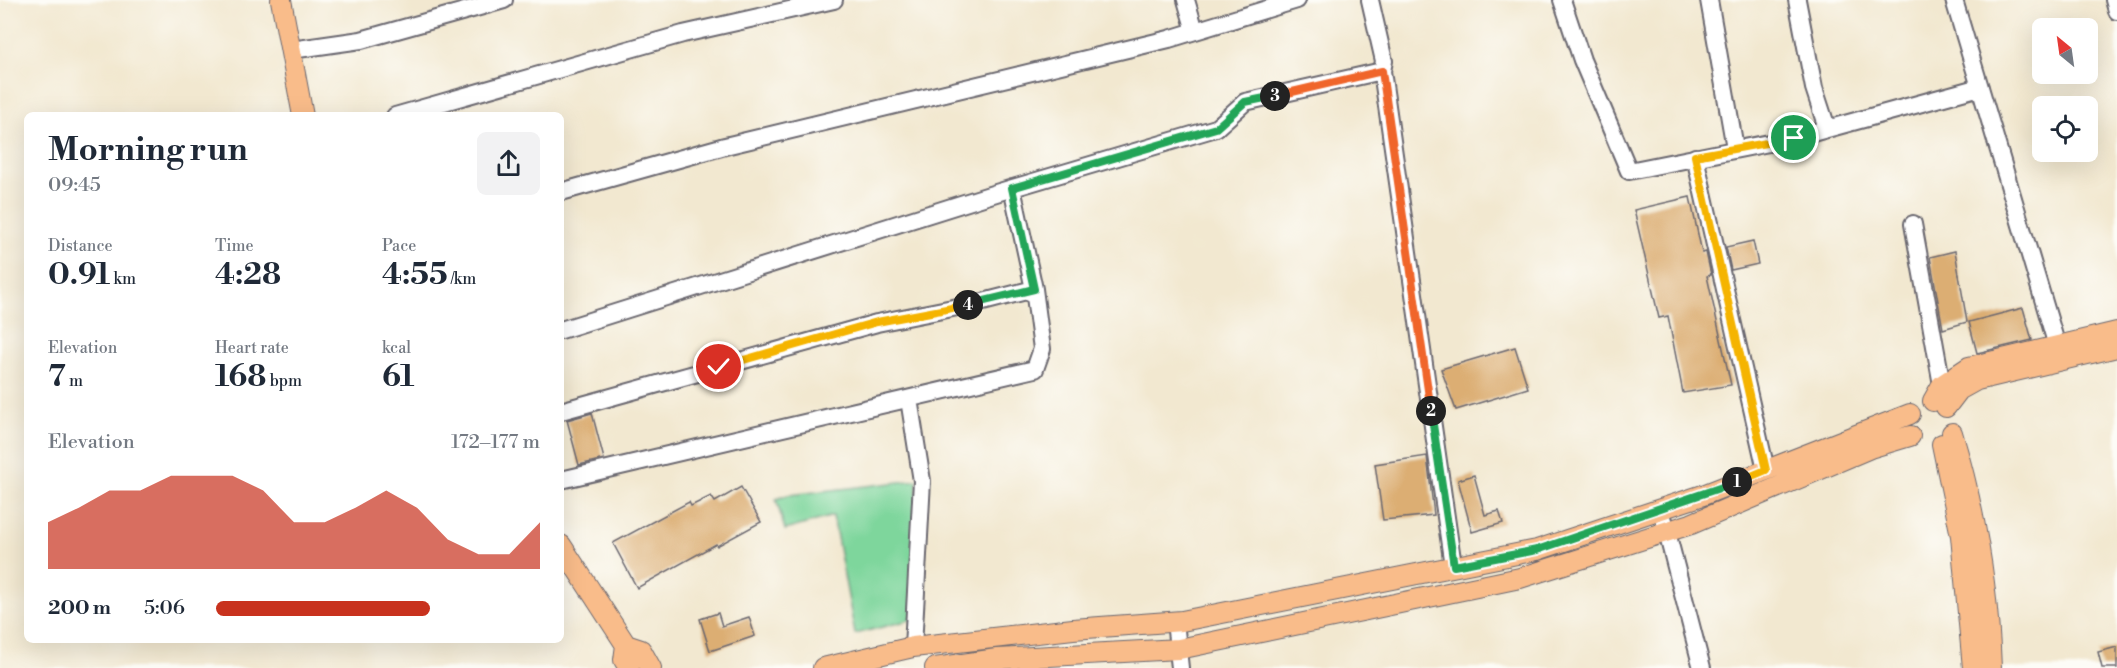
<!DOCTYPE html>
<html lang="en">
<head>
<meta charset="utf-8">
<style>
	body { margin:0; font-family:"Libre Bodoni",serif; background:#f2f2f3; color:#1f2937; height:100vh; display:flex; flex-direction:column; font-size:22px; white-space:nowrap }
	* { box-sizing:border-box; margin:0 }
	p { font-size:20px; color:#747a83 }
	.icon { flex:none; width:33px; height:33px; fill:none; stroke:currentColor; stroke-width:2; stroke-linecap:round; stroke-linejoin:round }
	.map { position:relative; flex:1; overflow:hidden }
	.sheet { position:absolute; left:24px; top:112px; width:540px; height:531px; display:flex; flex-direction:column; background:#fff; border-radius:9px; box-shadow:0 6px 24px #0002 }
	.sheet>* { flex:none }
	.needle { width:39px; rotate:331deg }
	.fabs { position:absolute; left:2032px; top:18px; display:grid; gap:12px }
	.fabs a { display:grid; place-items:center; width:66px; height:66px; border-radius:9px; background:#fff; box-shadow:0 6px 24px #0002; font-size:30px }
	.pin { position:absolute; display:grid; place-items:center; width:51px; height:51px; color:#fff; margin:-26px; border:3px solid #fff; border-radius:50%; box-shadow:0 2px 6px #0007 }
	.km { position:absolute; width:30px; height:30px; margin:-15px; border-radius:50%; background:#222; color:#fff; font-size:16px; line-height:30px; text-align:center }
	.round { display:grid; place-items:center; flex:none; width:63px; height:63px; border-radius:9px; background:#f2f2f3 }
	.overview { display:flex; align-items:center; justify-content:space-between; height:102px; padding:0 24px }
	h1 { font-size:33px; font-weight:700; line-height:45px }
	.stats { display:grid; grid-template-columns:repeat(3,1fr); gap:9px; height:102px; padding:6px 24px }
	.stats div { display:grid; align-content:center }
	.stats b { font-size:30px; font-weight:700 }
	.stats small { font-size:16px; font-weight:400 }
	.stats p { font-size:16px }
	.chart { height:168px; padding:12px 24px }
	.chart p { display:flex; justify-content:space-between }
	.chart svg { width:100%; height:108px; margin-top:6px; fill:#c8321e; opacity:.7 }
	ul { padding:0 24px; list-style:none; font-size:20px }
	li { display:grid; grid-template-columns:96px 72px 1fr; align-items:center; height:45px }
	li i { height:15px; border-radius:8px; background:#c8321e }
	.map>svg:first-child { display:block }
</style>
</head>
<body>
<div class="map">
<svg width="2117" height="668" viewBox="0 0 2117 668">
	<rect width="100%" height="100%" fill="#fdfcf7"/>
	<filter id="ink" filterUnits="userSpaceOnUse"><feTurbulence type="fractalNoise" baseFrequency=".0167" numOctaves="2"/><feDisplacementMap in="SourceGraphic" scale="12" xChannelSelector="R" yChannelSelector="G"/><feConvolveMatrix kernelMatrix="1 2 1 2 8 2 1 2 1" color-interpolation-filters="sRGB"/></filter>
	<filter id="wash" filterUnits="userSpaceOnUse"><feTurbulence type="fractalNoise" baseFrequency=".008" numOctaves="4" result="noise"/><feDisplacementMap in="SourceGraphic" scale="24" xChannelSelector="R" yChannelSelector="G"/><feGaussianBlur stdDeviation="1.35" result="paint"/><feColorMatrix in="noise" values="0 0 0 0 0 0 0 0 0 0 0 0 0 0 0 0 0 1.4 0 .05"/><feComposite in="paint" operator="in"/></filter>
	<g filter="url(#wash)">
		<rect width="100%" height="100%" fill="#f2e8d0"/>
		<!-- green -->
		<path fill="#7ed69c" stroke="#507c6c" stroke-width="1.5" d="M917,480l-3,139 -59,15 -22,-118 -48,14 -9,-31 13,-4z"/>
		<g id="blocks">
			<!-- building -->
			<path fill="#dcae73" d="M1690,197l12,56 4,-1 5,23 -4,1 24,109 -48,8 -15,-77 -9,2 -25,-108z
				M1753,241l5,23 -27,6 -5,-23z
				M1955,251l12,71 -24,7 -13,-72z
				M2023,308l9,32 -55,13 -8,-31z
				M1515,347l13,41 -72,22 -15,-41z
				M592,413l12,46 -25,6 -12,-45z
				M1427,456l7,59 -51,5 -8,-56z
				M1474,475l11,40 14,-4 4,12 -31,9 -14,-52z
				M741,487l20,35 -44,24 -1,-2 -79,44 -24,-45 76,-41 2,4 20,-10 4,6z
				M718,613l4,13 27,-9 6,19 -45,15 -10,-32z
				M2117,647v21h-15l-4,-16z"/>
		</g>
	</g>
	<g filter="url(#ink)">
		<use href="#blocks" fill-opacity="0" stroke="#6b676f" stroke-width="1.5"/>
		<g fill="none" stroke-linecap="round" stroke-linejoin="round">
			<defs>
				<path id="minor" d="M1186,0l9,31
					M1370,0l14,61 -2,10
					M1562,0l20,60 47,111 165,-33 186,-51
					M1709,0l26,148
					M1797,0l17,88 13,40
					M1954,0l103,346
					M2114,0l3,11
					M291,50l70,-10 143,-40
					M395,116l288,-82 151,-34
					M1695,157l71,313
					M561,192l164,-46 444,-107 128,-39
					M1913,224l29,161
					M561,330l435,-137 220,-65 29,-26 137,-31 71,495
					M909,399l13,82 -9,166
					M561,411l316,-88 106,-21 51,-13
					M561,480l474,-111 7,-20 -8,-60 -22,-101
					M1661,509l41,159
					M1175,621l5,47"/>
				<path id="major" d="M281,0l22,116
					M1933,401l9,-16 27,-18 148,-35
					M1946,407l13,-17 18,-10 140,-33
					M1952,433c23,76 36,155 39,235
					M1942,444l19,92 12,132
					M561,545l65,100
					M629,668l-5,-8 2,-15 15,5 10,18
					M823,668l90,-21 160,-18 109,-8 355,-71 166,-55 207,-81
					M935,668l62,-9 182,-10 341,-71 171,-54 179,-76 40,-12"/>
			</defs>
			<!-- minor casing -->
			<use href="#minor" stroke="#6b676f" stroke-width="20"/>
			<!-- major casing -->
			<use href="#major" stroke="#6b676f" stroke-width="22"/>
			<!-- minor -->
			<use href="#minor" stroke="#fff" stroke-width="16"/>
			<!-- major -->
			<use href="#major" stroke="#f9bc8a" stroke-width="20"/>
		</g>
	</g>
	<g fill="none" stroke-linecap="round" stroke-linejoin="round" filter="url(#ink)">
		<defs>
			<path id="split-1" d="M1737,482l29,-12 -71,-314 99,-18"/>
			<path id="split-2" d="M1431,411l23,155 83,-16 200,-68"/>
			<path id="split-3" d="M1275,96l107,-25 49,340"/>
			<path id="split-4" d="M968,305l66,-16 -22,-101 204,-60 29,-26 30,-6"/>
			<path id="split-5" d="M719,367l158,-45 91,-17"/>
		</defs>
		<!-- split-1 casing -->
		<use href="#split-1" stroke="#fff" stroke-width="12"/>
		<!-- split-2 casing -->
		<use href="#split-2" stroke="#fff" stroke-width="12"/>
		<!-- split-3 casing -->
		<use href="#split-3" stroke="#fff" stroke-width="12"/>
		<!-- split-4 casing -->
		<use href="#split-4" stroke="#fff" stroke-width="12"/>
		<!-- split-5 casing -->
		<use href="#split-5" stroke="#fff" stroke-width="12"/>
		<!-- split-1 -->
		<use href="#split-1" stroke="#f5b400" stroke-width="8"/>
		<!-- split-2 -->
		<use href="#split-2" stroke="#22a559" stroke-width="8"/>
		<!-- split-3 -->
		<use href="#split-3" stroke="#f0652b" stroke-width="8"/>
		<!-- split-4 -->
		<use href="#split-4" stroke="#22a559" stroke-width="8"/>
		<!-- split-5 -->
		<use href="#split-5" stroke="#f5b400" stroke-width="8"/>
	</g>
</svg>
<div class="fabs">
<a><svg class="needle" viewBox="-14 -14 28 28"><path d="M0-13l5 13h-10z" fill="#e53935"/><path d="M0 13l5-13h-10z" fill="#747a83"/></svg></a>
<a><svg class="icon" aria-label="locate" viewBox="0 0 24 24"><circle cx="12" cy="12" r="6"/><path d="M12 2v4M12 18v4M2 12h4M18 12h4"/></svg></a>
</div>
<div class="pin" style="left:1794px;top:138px;background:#1e9e55"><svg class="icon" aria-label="arrive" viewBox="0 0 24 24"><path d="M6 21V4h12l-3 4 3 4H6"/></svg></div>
<div class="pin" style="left:719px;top:367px;background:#d93025"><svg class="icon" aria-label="check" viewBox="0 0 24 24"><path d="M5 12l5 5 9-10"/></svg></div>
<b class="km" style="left:1737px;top:482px">1</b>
<b class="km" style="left:1431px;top:411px">2</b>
<b class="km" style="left:1275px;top:96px">3</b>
<b class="km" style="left:968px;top:305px">4</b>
<section class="sheet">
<div class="overview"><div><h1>Morning run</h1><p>09:45</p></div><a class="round"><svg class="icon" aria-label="share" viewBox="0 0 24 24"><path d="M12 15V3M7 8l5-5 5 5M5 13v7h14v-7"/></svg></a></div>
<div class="stats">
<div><p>Distance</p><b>0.91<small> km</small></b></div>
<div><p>Time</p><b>4:28</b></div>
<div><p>Pace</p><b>4:55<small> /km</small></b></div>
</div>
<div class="stats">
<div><p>Elevation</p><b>7<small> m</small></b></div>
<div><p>Heart rate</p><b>168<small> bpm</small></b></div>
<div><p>kcal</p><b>61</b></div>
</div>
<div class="chart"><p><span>Elevation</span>172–177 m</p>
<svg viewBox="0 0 160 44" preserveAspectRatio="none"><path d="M0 44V25L10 19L20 12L30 12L40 6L50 6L60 6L70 12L80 25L90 25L100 19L110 12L120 19L130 32L140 38L150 38L160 25V44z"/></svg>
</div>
<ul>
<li><b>200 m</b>5:06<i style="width:66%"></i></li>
</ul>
</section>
</div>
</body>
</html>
